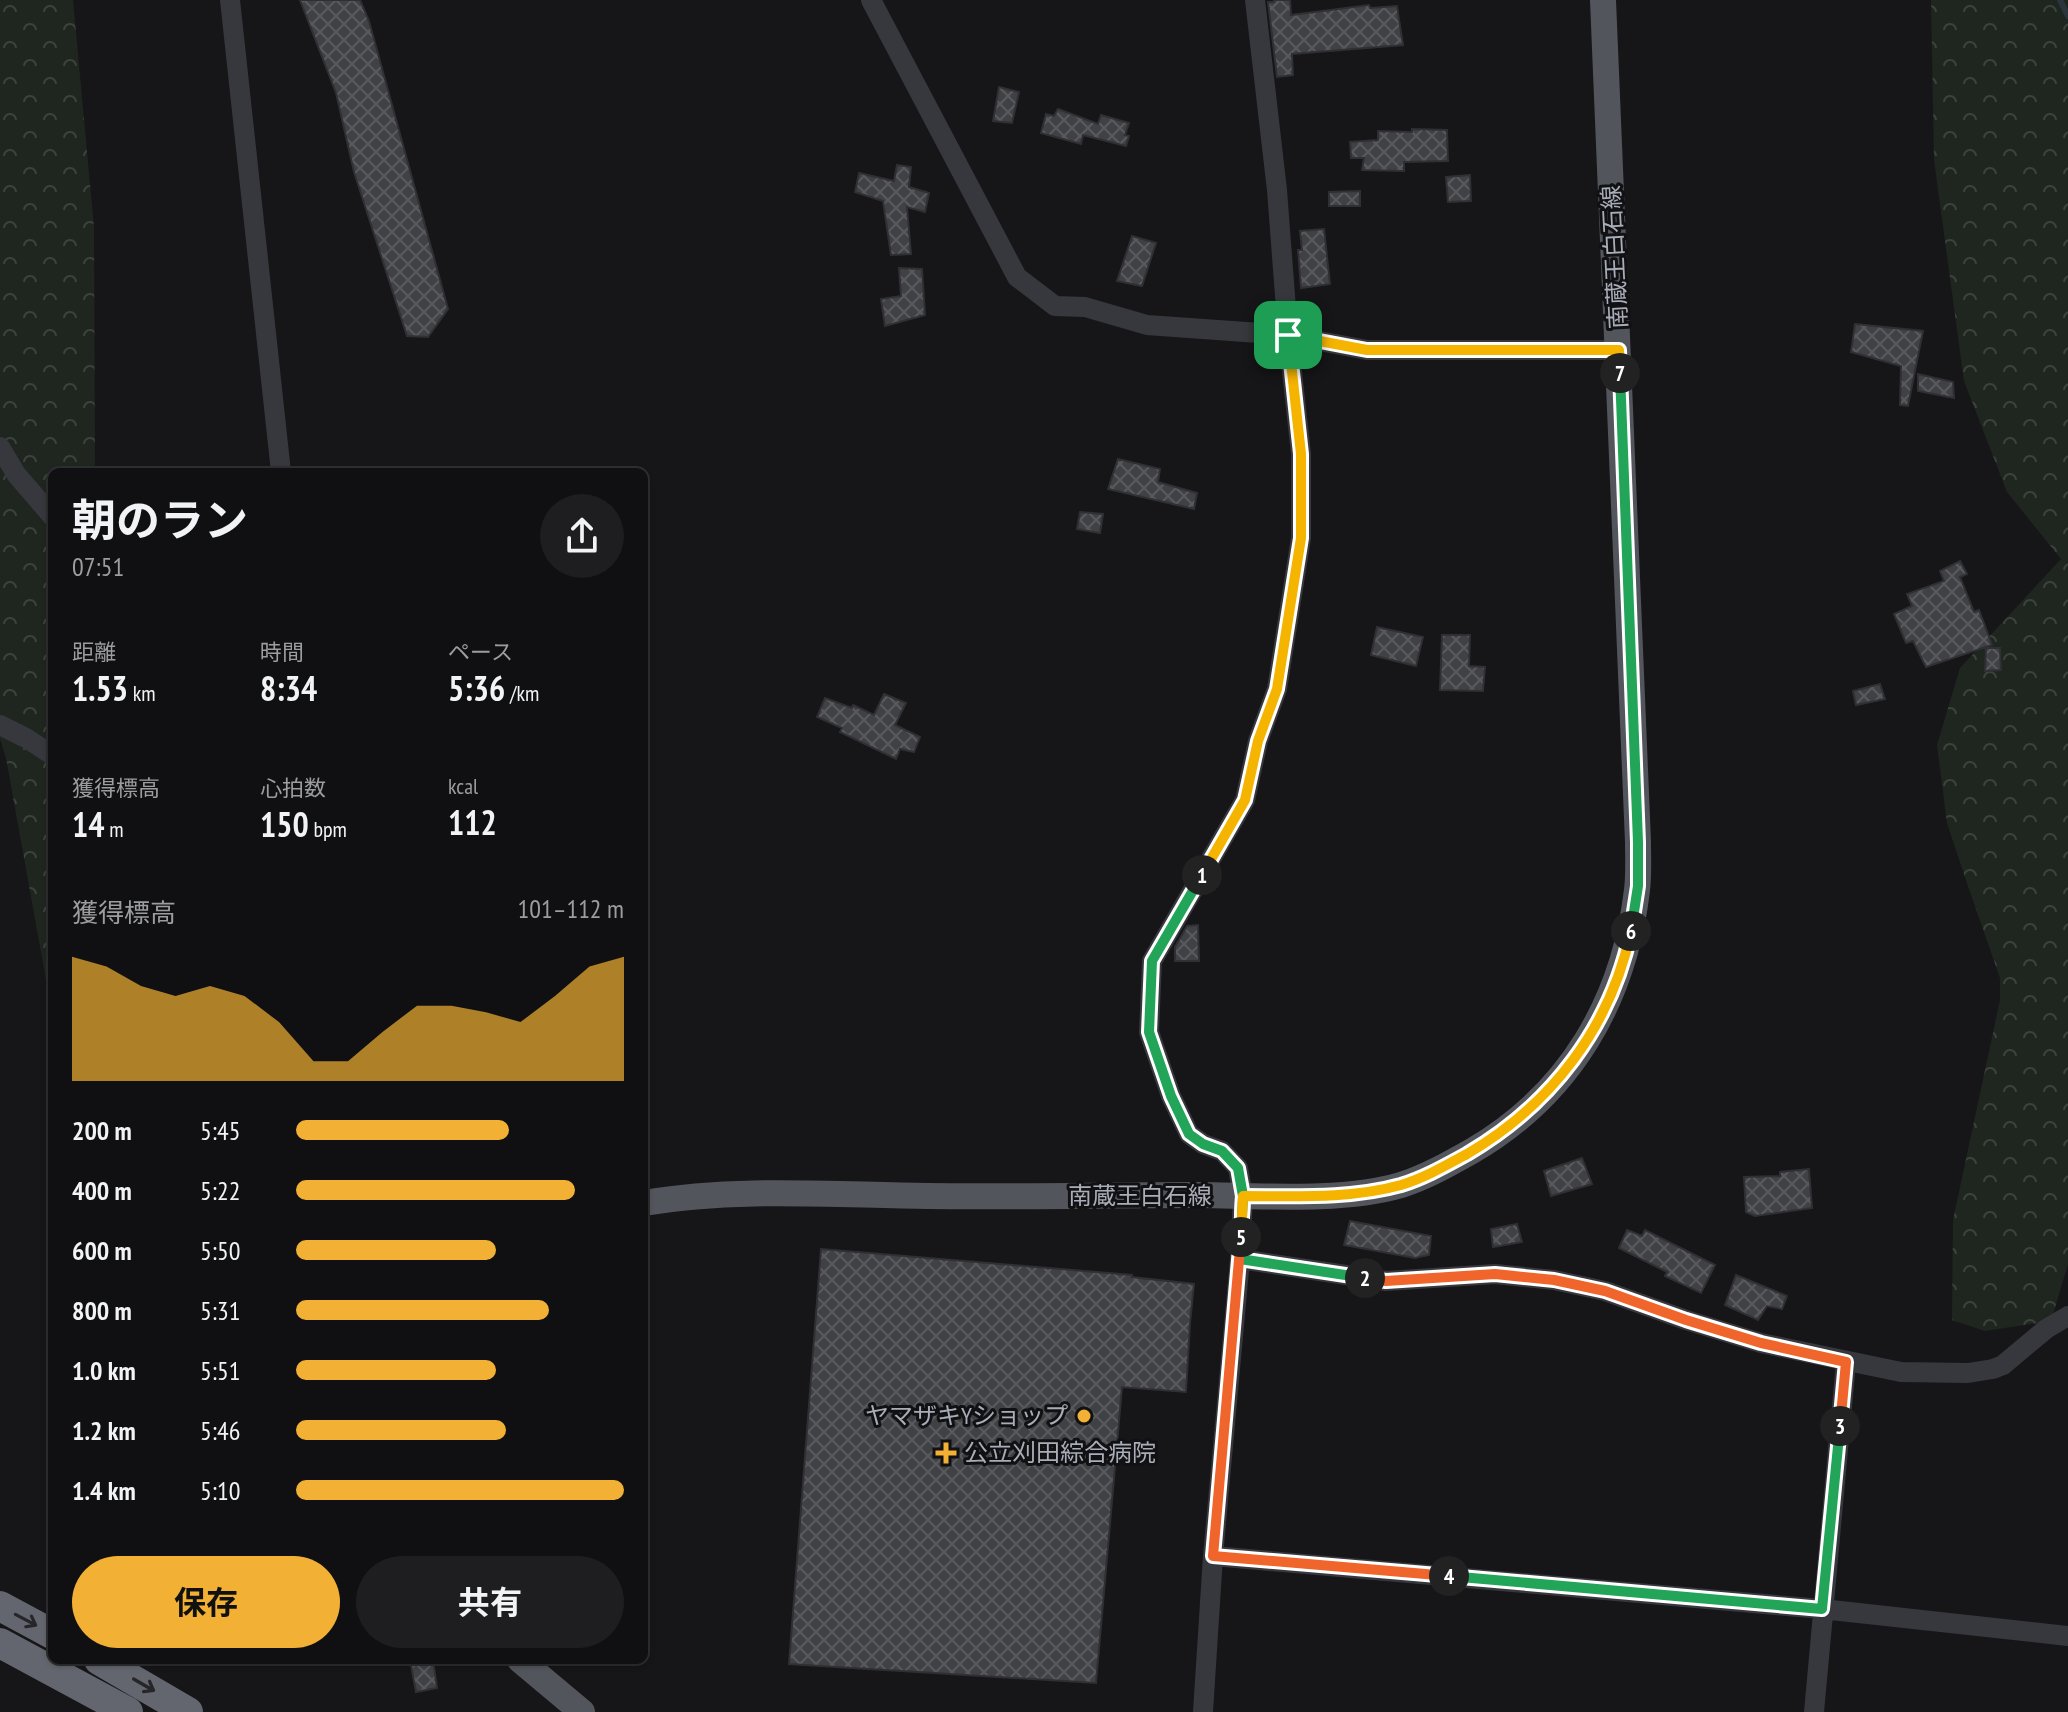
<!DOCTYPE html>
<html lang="ja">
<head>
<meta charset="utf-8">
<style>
	body { margin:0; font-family:"PT Sans Narrow","Noto Sans JP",sans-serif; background:#1e1e20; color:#f1f3f6; height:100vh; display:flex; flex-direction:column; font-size:30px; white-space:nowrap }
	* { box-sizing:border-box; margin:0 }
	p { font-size:26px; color:#9c9d9f }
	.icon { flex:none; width:44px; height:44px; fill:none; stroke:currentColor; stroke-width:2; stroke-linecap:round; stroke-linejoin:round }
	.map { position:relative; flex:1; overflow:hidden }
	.sheet { position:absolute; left:48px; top:468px; width:600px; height:1196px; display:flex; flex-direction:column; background:#101012; border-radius:12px; box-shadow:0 2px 6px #0004,0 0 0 2px #303032 }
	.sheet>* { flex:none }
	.pin { position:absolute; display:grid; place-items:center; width:68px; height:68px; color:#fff; margin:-34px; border-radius:16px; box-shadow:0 4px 12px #0006 }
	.km { position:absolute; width:40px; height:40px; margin:-20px; border-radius:50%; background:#222; color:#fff; font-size:22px; line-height:40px; text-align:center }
	.round { display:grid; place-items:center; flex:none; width:84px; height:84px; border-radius:42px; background:#1e1e20 }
	.summary { display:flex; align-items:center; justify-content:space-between; height:136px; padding:0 24px }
	h1 { font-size:44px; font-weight:700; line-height:60px }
	.stats { display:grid; grid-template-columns:repeat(3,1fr); gap:12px; height:136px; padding:8px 24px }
	.stats div { display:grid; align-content:center }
	.stats b { font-size:34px; font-weight:700 }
	.stats small { font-size:22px; font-weight:400 }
	.stats p { font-size:22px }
	.chart { height:224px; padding:16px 24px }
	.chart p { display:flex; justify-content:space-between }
	.chart svg { width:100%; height:144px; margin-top:8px; fill:#f2b134; opacity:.7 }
	.button { display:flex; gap:16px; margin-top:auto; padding:16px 24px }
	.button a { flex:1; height:92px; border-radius:48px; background:#f2b134; color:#111; font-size:32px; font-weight:700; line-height:92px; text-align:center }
	.button a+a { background:#1e1e20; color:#f1f3f6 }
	ul { padding:0 24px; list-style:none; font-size:26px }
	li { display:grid; grid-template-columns:128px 96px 1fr; align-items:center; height:60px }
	li i { height:20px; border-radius:10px; background:#f2b134 }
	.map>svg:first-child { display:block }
</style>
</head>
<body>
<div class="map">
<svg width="2068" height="1712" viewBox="0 0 2068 1712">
	<defs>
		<pattern id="forest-crowns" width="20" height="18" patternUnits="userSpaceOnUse" patternTransform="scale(2)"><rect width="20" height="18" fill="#1e261f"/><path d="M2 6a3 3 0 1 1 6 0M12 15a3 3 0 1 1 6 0" fill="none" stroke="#3c433d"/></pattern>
		<pattern id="building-cross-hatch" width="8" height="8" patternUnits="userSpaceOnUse" patternTransform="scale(2)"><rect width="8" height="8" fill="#404145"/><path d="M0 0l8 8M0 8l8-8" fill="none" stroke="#595a5e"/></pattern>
	</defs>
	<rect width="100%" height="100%" fill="#161618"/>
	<!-- forest -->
	<path fill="url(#forest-crowns)" d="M0,0h73l21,228 1,244h-43v541l-46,-255 -6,-19z
		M1931,0h137v1264l-17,57 -66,10 -33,-11 1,-100 47,-220v-22l-31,-89 -22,-66 -10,-78 23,-77 101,-109 -54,-67 -43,-111 -30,-221z"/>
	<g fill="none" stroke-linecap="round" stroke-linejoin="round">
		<!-- stream -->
		<path stroke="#2c353c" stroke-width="6" d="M2060,0l8,16"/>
	</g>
	<!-- building -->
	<path fill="url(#building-cross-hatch)" stroke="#303034" stroke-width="2" d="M300,0h60l9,21 79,288 -20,28 -21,-1 -53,-164 -18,-79z
		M1274,0h16l1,15 78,-10 1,3 27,-2 6,39 -111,9 1,21 -16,2 -9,-75h6z
		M999,87l20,5 -7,31 -19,-2z
		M1058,109l40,15 3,-9 28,8 -4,12 4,1 -3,10 -43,-11 -2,9 -40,-11 5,-19 8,2z
		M1412,129l35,1 1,31 -44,1v9l-42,-1 2,-12h-13l-1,-16 28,-2v-9l34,1z
		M897,165l14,2 -2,20 20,6 -4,19 -18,-5 4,47 -20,1 -8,-54 -28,-9 4,-19 35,8z
		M1470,175l1,26 -23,1 -2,-25z
		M1360,191v15h-31v-14z
		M1324,229l6,55 -29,4 -3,-38h4l-2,-19z
		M1132,236l24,7 -14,43 -25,-5z
		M899,268l23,1 3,46 -40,11 -4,-27 20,-3z
		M1855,324l68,7 -15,75 -8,-1 1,-39 -50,-14z
		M1918,374l35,8 1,16 -36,-7z
		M1118,459l42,10 -2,13 39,11 -3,16 -86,-20z
		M1080,512l23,2 -3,19 -23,-4z
		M1960,561l7,13 -7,3 14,35 5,-2 13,35 -66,22 -13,-26 -7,2 -12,-29 18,-8 -5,-12 37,-13 -4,-10z
		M1377,627l46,10 -7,29 -45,-11z
		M1442,635h28l-1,31 16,1 -2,24 -43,-1z
		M1986,648h14l1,22 -16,1z
		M1880,684l5,15 -29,6 -3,-14z
		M884,694l22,9 -11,22 25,12 -6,15 -14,-3 -4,10 -56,-27 2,-4 -25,-11 8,-19 27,10 1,-3 21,10z
		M1198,925l1,36h-24v-14l12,-21z
		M1582,1158l10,26 -41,12 -7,-25z
		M1809,1169l3,39 -57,8 -9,-4 -2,-35 36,-1v-4z
		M1350,1221l81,15 -2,19 -14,3 -71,-13z
		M1517,1224l5,18 -29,5 -2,-18z
		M1627,1230l15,6 3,-6 70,35 -14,28 -36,-17 2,-4 -48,-24z
		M821,1249l311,26v2l62,7 -4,39 -4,69 -64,-5 -26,296 -307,-19z
		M1736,1275l51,21 -5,13 -15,-3 -9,14 -33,-15z
		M410,1660h23l4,28 -21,4z"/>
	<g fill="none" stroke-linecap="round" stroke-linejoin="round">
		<!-- minor -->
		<path stroke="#37383d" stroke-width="20" d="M230,0l51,472
			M871,0l146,277 38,29 30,1 62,18 141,10 79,15h252
			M0,447l16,27 36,42
			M0,725l26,13 26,17
			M1240,1259l146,22 109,-7 59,6 51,11 81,29 75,23 140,29 67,1 25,-4 10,-4 43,-36 22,-13
			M1213,1556l609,53 246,27
			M1203,1712l10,-156 27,-297 3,-63 -5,-28 -16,-17 -19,-7 -14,-10 -18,-38 -22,-64 3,-71 93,-161 13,-59 19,-52 24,-151v-84l-13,-119 -11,-145 -22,-190
			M1814,1712l32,-350"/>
		<!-- major -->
		<path stroke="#53555c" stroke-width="26" d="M644,1203c94,-16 190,-8 284,-7 91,1 182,-1 273,-1 61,1 142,7 200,-10 25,-8 48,-21 71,-34 98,-57 152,-150 165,-261 2,-16 1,-32 1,-48l-35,-842
			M520,1660l62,52"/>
		<!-- highway -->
		<path stroke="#63666e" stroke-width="30" d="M0,1606l52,28
			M0,1643l128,69
			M99,1660l89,52"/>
	</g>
	<!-- one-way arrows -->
	<defs><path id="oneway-shaft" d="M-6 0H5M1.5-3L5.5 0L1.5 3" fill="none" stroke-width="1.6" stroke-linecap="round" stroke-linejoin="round" transform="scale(2)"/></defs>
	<g stroke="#26262a">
		<use href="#oneway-shaft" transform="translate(26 1620) rotate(28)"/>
		<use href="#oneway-shaft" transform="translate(144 1685) rotate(30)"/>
	</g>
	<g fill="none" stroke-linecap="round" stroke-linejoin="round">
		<defs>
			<path id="split-1" d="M1202,875l43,-75 13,-59 19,-52 24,-151v-84l-13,-119"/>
			<path id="split-2" d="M1202,875l-50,86 -3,71 22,64 18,38 14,10 19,7 16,17 5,28 -3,63 125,19"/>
			<path id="split-3" d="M1365,1278l21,3 109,-7 59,6 51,11 81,29 75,23 85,19 -6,64"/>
			<path id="split-4" d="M1449,1576l373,33 18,-183"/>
			<path id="split-5" d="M1241,1237l-28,319 236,20"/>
			<path id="split-6" d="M1241,1237l2,-41c52,0 108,3 158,-11 23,-7 44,-19 66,-31 84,-49 144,-127 164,-223"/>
			<path id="split-7" d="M1620,373l18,469v44l-7,45"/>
			<path id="split-8" d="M1288,335l79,15h252l1,23"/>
		</defs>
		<!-- split-1 casing -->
		<use href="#split-1" stroke="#fff" stroke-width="16"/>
		<!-- split-2 casing -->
		<use href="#split-2" stroke="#fff" stroke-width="16"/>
		<!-- split-3 casing -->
		<use href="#split-3" stroke="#fff" stroke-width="16"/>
		<!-- split-4 casing -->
		<use href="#split-4" stroke="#fff" stroke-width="16"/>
		<!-- split-5 casing -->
		<use href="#split-5" stroke="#fff" stroke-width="16"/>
		<!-- split-6 casing -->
		<use href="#split-6" stroke="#fff" stroke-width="16"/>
		<!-- split-7 casing -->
		<use href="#split-7" stroke="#fff" stroke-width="16"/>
		<!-- split-8 casing -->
		<use href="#split-8" stroke="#fff" stroke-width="16"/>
		<!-- split-1 -->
		<use href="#split-1" stroke="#f5b400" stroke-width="10"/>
		<!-- split-2 -->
		<use href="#split-2" stroke="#22a559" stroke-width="10"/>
		<!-- split-3 -->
		<use href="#split-3" stroke="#f0652b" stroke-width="10"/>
		<!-- split-4 -->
		<use href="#split-4" stroke="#22a559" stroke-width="10"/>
		<!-- split-5 -->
		<use href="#split-5" stroke="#f0652b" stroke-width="10"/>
		<!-- split-6 -->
		<use href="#split-6" stroke="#f5b400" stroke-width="10"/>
		<!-- split-7 -->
		<use href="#split-7" stroke="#22a559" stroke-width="10"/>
		<!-- split-8 -->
		<use href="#split-8" stroke="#f5b400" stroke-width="10"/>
	</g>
	<!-- markers -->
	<g fill="#f2b134" stroke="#111113" stroke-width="3">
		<circle cx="1084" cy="1416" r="8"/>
		<path d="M942 1441h8v8h8v8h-8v8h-8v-8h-8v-8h8z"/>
	</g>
	<g text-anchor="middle" stroke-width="6" stroke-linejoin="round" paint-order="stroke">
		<!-- street labels -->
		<g font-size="24" fill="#a8adb8" stroke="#111113">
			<text transform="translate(1615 257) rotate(-93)" y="8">南蔵王白石線</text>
			<text x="1140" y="1204">南蔵王白石線</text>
		</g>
		<!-- poi labels -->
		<g font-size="24" fill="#a8adb8" stroke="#111113" text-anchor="end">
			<text x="1068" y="1424">ヤマザキYショップ</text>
			<text x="964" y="1461" text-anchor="start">公立刈田綜合病院</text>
		</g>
	</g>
</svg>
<div class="pin" style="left:1288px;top:335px;background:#1e9e55"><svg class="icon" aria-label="arrive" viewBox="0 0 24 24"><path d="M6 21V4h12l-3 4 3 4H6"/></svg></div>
<b class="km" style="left:1202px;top:875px">1</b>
<b class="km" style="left:1365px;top:1278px">2</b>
<b class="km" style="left:1840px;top:1426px">3</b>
<b class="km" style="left:1449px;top:1576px">4</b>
<b class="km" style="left:1241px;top:1237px">5</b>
<b class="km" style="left:1631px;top:931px">6</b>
<b class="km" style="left:1620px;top:373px">7</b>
<section class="sheet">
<div class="summary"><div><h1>朝のラン</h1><p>07:51</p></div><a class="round"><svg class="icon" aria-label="share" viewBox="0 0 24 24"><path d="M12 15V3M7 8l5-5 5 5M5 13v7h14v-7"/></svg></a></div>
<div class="stats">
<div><p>距離</p><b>1.53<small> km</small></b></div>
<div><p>時間</p><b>8:34</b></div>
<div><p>ペース</p><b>5:36<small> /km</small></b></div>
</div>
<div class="stats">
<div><p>獲得標高</p><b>14<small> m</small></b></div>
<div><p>心拍数</p><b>150<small> bpm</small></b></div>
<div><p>kcal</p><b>112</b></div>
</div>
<div class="chart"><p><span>獲得標高</span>101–112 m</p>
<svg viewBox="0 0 160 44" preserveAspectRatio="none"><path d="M0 44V6L10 9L20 15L30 18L40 15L50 18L60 26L70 38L80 38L90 29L100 21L110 21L120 23L130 26L140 18L150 9L160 6V44z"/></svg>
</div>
<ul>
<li><b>200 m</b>5:45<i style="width:65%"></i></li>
<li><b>400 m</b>5:22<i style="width:85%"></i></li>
<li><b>600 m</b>5:50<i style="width:61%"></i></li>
<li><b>800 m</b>5:31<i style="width:77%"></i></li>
<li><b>1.0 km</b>5:51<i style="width:61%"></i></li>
<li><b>1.2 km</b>5:46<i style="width:64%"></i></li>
<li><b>1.4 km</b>5:10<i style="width:100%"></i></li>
</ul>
<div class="button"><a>保存</a><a>共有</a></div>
</section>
</div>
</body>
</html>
